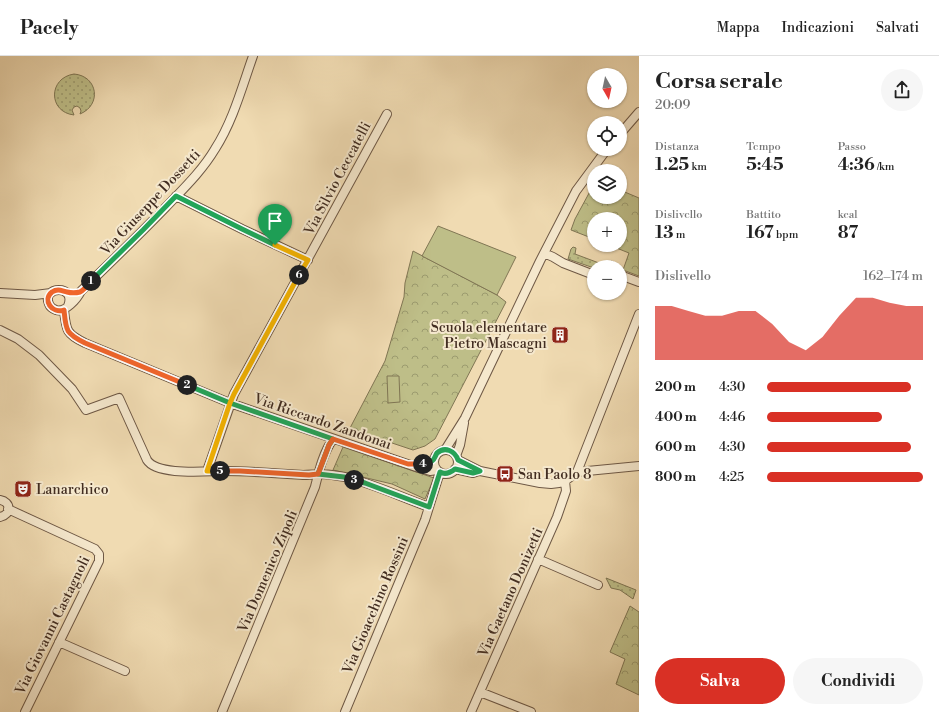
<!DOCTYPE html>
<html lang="it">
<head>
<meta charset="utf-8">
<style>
	body { margin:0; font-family:"Libre Bodoni",serif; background:#f6f6f6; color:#222; height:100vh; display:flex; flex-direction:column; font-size:15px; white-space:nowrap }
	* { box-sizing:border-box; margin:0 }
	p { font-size:13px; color:#767676 }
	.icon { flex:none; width:22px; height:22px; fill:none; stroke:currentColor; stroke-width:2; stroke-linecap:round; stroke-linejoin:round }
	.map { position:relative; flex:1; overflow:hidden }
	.details { display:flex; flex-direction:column; background:#fff; width:300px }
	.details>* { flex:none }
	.needle { width:26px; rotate:171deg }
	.fabs { position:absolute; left:587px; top:12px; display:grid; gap:8px }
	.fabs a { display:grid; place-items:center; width:40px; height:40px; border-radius:50%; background:#fff; box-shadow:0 1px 3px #0004; font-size:20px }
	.pin { position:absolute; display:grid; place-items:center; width:34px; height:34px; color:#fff; margin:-41px -17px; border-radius:50% 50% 50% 0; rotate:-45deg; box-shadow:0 0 4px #0007 }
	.pin .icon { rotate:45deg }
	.km { position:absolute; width:20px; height:20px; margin:-10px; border-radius:50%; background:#222; color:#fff; font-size:11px; line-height:20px; text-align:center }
	.round { display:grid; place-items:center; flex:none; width:42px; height:42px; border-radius:21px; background:#f6f6f6 }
	.head { display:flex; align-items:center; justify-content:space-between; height:68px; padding:0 16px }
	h1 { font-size:22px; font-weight:700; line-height:30px }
	.figures { display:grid; grid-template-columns:repeat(3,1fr); gap:6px; height:68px; padding:4px 16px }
	.figures div { display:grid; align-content:center }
	.figures b { font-size:17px; font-weight:700 }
	.figures small { font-size:11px; font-weight:400 }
	.figures p { font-size:11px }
	.chart { height:112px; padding:8px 16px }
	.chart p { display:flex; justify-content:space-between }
	.chart svg { width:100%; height:72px; margin-top:4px; fill:#d93025; opacity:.7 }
	.cta { display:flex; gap:8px; margin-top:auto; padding:8px 16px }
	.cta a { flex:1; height:46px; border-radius:24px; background:#d93025; color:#fff; font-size:16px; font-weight:700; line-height:46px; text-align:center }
	.cta a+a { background:#f6f6f6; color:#222 }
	ul { padding:0 16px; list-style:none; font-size:13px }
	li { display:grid; grid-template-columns:64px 48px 1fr; align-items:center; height:30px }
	li i { height:10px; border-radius:5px; background:#d93025 }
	header { display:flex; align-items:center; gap:24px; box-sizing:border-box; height:56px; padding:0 20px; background:#fff; border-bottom:1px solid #e0e0e0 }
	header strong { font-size:19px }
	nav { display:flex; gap:22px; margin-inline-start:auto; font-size:14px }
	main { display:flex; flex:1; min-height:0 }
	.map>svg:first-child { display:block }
</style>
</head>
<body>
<header>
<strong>Pacely</strong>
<nav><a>Mappa</a><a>Indicazioni</a><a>Salvati</a></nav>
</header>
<main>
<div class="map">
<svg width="639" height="656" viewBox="0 0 639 656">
	<defs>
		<pattern id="grass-dots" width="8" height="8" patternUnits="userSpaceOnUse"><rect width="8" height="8" fill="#bebe88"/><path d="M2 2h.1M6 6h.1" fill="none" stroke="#9c9b6f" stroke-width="1.8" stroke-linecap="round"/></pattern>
		<pattern id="park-crowns" width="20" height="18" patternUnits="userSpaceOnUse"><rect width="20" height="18" fill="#bebe88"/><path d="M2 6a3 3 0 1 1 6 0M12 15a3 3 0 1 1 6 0" fill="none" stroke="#9c9b6f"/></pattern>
	</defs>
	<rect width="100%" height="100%" fill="#f0dbb2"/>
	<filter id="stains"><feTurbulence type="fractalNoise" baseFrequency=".005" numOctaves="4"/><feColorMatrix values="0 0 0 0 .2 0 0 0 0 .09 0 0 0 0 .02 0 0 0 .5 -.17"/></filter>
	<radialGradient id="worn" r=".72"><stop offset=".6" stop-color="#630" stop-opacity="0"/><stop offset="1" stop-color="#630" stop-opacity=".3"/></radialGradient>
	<!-- grass -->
	<path fill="url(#grass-dots)" stroke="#807654" d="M74,18c24,2 28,31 6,40l1,-3 -1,-3 -3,-2 -3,1 -2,3 2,5c-26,-3 -26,-37 0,-41z
		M573,191l3,1 -1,6 32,12 4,-5 3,1 -2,5h-18v1l-26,-9 3,-10z
		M606,522l30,12 -3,9 -13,-9 -9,-2z"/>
	<!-- park -->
	<path fill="url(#park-crowns)" stroke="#807654" d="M594,128v13h26v-7l19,8v78l-16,-6 6,-17 -20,-8h11v-26h-26v20l-23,-9 4,-11z
		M413,195l84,44 9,7 -71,137 -10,7 -12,4 -30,-10 -33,-12 35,-67 19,-64 1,-14z
		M343,391l91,31 -9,21 -33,-15 -59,-14z
		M630,550l9,6v83l-23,-11 9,-25 -15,-7z"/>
	<!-- garden -->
	<path fill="#bebe88" stroke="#807654" d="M438,170l78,31 -19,38 -75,-39z
		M387,320h12l1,26 -12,1z"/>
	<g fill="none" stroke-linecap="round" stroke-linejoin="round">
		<defs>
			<path id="minor" d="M620,78l19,-22
				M176,140l66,33 66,31
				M544,197l9,4 10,6 31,12
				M620,219l19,7
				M0,237l35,2 16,-2
				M68,250c9,-22 -27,-20 -19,-2 1,3 4,5 7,6 9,3 21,-11 25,-19 29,-28 57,-55 85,-84 17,-18 36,-36 49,-58 18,-28 27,-62 38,-93
				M64,254c2,20 2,24 21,33l145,60 189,65 11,3 7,-1
				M0,274l18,9 21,16 33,34 14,21 33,-12 28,62c10,16 59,11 76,11 27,0 53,2 80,4 6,0 12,-1 18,-1 8,0 16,2 24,3 29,7 56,20 84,30
				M445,394l20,-32 75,-157 36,-70 31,-42
				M434 406a12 12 0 1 1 24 0a12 12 0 1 1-24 0Z
				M456,400l4,-11 4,-22
				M458,404l22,11 60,12 11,1 8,-1 6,-2 12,-9 62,-6
				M455,413l18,4 6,-2
				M207,415l27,-77 153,-280
				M577,416l62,-158
				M0,444c11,2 12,14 0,17
				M8,453l87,40 4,5v7l-74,151
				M538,503l60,26
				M59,586l66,29
				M480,636l51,20
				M222,656l93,-225c4,-16 8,-34 18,-48
				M345,656l80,-192 15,-48
				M471,656l86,-195 9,-26 -1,-10"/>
		</defs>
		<!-- minor casing -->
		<use href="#minor" stroke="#6e5845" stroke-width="10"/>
		<!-- minor -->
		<use href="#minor" stroke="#f5e8cd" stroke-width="8"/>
	</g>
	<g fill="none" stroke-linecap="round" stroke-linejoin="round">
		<defs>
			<path id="split-1" d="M91,225l52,-51 33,-34 66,33 33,16"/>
			<path id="split-2" d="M91,225c-3,4 -7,9 -11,11 -4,1 -9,1 -13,0 -5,-1 -9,-4 -15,0 -10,8 0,22 12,18 2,20 1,23 21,33l102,42"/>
			<path id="split-3" d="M187,329l43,18 103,36 -4,6 -11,29 26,3 10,3"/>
			<path id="split-4" d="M354,424l11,3 64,24 11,-35c5,3 10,1 15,-3l18,4 7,-2 -22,-11c-3,-9 -13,-14 -21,-7 -2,3 -2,6 -5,8 -3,2 -6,3 -9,3"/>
			<path id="split-5" d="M220,415h20l69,4 9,-1 11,-29 4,-6 75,25h15"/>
			<path id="split-6" d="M220,415h-13l23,-68 4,-9 65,-119"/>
			<path id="split-7" d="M275,189l33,15 -9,15"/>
		</defs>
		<!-- split-1 casing -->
		<use href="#split-1" stroke="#fff" stroke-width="8"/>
		<!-- split-2 casing -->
		<use href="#split-2" stroke="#fff" stroke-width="8"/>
		<!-- split-3 casing -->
		<use href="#split-3" stroke="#fff" stroke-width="8"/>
		<!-- split-4 casing -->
		<use href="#split-4" stroke="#fff" stroke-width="8"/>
		<!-- split-5 casing -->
		<use href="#split-5" stroke="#fff" stroke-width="8"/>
		<!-- split-6 casing -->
		<use href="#split-6" stroke="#fff" stroke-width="8"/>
		<!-- split-7 casing -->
		<use href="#split-7" stroke="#fff" stroke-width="8"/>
		<!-- split-1 -->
		<use href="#split-1" stroke="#22a559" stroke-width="5"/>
		<!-- split-2 -->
		<use href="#split-2" stroke="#f0652b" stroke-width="5"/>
		<!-- split-3 -->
		<use href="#split-3" stroke="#22a559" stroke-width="5"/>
		<!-- split-4 -->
		<use href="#split-4" stroke="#22a559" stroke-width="5"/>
		<!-- split-5 -->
		<use href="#split-5" stroke="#f0652b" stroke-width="5"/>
		<!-- split-6 -->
		<use href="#split-6" stroke="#f5b400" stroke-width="5"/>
		<!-- split-7 -->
		<use href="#split-7" stroke="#f5b400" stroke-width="5"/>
	</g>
	<!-- icons -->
	<defs>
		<symbol id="building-square" viewBox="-11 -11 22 22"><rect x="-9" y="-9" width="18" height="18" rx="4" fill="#8f2418" stroke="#f5e8cd"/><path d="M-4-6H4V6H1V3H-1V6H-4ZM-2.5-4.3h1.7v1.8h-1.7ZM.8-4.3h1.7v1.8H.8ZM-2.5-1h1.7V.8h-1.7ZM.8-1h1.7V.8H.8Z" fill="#fff"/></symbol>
		<symbol id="bus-square" viewBox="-11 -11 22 22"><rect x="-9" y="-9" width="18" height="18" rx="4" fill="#8f2418" stroke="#f5e8cd"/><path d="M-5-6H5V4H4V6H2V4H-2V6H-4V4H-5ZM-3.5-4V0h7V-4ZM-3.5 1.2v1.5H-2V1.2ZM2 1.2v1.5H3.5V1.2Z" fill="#fff"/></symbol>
		<symbol id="theatre-square" viewBox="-11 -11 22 22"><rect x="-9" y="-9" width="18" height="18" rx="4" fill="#8f2418" stroke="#f5e8cd"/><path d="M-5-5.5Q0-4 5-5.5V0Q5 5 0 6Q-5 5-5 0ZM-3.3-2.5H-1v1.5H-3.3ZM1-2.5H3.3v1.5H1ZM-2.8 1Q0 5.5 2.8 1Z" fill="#fff"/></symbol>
	</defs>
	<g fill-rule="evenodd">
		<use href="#building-square" x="550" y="269" width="20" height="20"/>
		<use href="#bus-square" x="495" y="408" width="20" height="20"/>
		<use href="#theatre-square" x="13" y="423" width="20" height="20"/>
	</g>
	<g text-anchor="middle" stroke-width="4" stroke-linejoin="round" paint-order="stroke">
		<!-- street labels -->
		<g font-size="14" fill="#422d21" stroke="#f5e8cd">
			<text transform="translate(337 122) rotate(-62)" y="5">Via Silvio Ceccatelli</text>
			<text transform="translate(150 146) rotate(-47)" y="5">Via Giuseppe Dossetti</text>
			<text transform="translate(323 365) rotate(19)" y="5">Via Riccardo Zandonai</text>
			<text transform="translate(267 515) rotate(-67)" y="5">Via Domenico Zipoli</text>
			<text transform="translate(510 536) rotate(-66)" y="5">Via Gaetano Donizetti</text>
			<text transform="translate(375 549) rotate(-67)" y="5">Via Gioacchino Rossini</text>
			<text transform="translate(52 569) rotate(-64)" y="5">Via Giovanni Castagnoli</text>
		</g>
		<!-- poi labels -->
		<g font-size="14" fill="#422d21" stroke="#f5e8cd" text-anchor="start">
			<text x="547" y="276" text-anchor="end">Scuola elementare<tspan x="547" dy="16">Pietro Mascagni</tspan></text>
			<text x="518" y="423">San Paolo 8</text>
			<text x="36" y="438">Lanarchico</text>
		</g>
	</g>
	<rect width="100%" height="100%" filter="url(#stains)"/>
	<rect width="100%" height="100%" fill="url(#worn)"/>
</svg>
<div class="fabs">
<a><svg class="needle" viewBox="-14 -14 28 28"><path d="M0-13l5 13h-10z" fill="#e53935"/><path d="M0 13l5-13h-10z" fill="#767676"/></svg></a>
<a><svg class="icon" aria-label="locate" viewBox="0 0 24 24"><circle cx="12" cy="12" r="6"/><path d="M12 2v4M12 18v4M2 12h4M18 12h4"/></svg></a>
<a><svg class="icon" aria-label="layers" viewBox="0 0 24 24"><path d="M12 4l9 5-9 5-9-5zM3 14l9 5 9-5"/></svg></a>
<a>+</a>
<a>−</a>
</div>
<div class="pin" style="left:275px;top:189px;background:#1e9e55"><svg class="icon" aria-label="arrive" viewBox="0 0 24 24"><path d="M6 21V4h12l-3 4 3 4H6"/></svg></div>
<b class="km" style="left:91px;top:225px">1</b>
<b class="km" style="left:187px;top:329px">2</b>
<b class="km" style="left:354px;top:424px">3</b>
<b class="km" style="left:423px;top:408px">4</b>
<b class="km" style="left:220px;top:415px">5</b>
<b class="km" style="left:299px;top:219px">6</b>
</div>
<section class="details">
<div class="head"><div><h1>Corsa serale</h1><p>20:09</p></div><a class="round"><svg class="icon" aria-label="share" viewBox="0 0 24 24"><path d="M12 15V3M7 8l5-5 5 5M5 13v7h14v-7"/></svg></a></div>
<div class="figures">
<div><p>Distanza</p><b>1.25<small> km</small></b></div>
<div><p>Tempo</p><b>5:45</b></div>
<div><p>Passo</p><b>4:36<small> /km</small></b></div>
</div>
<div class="figures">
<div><p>Dislivello</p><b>13<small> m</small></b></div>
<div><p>Battito</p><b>167<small> bpm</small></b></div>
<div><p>kcal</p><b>87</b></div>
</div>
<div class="chart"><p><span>Dislivello</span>162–174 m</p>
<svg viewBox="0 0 160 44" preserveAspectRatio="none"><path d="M0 44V11L10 11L20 14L30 17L40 17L50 14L60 14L70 22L80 33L90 38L100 30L110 17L120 6L130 6L140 9L150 11L160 11V44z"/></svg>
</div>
<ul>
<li><b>200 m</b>4:30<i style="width:92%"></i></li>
<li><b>400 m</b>4:46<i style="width:74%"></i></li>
<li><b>600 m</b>4:30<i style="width:92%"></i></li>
<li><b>800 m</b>4:25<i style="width:100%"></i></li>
</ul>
<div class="cta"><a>Salva</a><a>Condividi</a></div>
</section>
</main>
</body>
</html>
